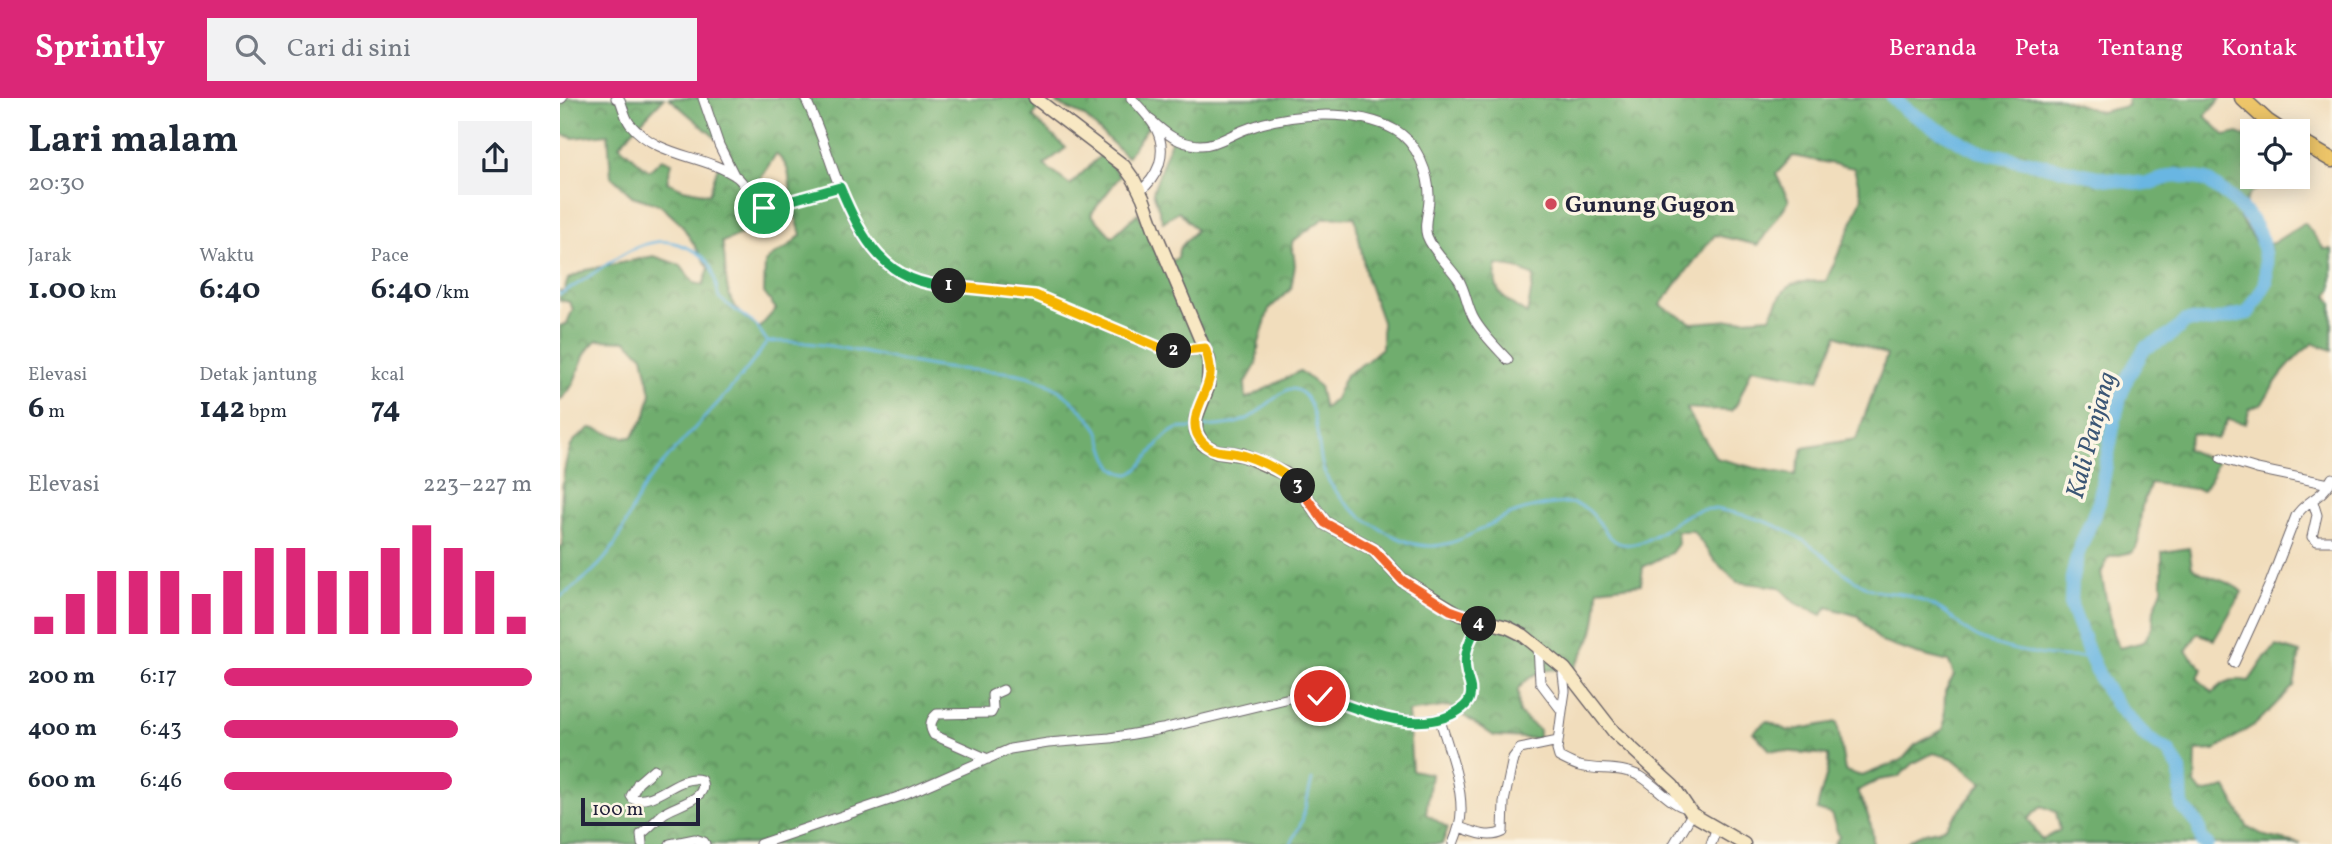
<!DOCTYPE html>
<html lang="id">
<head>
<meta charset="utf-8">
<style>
	body { margin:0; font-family:Vollkorn,serif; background:#f2f2f3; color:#1f2937; height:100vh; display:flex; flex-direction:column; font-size:26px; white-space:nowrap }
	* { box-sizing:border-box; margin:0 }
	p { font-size:23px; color:#747a83 }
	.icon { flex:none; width:38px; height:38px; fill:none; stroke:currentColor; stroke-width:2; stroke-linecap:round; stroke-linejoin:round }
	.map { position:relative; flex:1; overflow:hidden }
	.drawer { display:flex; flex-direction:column; background:#fff; width:560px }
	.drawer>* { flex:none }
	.controls { position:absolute; left:1680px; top:21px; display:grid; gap:14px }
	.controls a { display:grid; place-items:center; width:70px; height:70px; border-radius:0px; background:#fff; box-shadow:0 4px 18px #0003; font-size:35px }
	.scale { position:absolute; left:21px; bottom:18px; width:119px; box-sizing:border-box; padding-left:7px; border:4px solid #22223b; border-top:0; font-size:19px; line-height:24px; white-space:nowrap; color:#22223b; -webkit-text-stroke:5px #fcf5e5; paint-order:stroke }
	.pin { position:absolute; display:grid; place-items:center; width:60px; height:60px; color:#fff; margin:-30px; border:4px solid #fff; border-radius:50%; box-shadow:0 2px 7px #0007 }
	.km { position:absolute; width:35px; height:35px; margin:-18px; border-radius:50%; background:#222; color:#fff; font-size:19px; line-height:35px; text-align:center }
	.round { display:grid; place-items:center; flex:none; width:74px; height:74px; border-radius:0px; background:#f2f2f3 }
	.summary { display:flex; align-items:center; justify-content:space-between; height:119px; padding:0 28px }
	h1 { font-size:38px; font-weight:700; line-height:52px }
	.stats { display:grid; grid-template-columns:repeat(3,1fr); gap:10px; height:119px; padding:7px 28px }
	.stats div { display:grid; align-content:center }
	.stats b { font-size:30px; font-weight:700 }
	.stats small { font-size:19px; font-weight:400 }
	.stats p { font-size:19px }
	.chart { height:196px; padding:14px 28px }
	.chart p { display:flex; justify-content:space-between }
	.chart svg { width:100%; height:126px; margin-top:7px; stroke:#db2777; stroke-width:6 }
	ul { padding:0 28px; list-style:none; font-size:23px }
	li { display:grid; grid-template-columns:112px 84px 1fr; align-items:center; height:52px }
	li i { height:18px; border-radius:9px; background:#db2777 }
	header { display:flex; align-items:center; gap:42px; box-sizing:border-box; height:98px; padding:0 35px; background:#db2777; color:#fff }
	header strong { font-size:33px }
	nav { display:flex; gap:38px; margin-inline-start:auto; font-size:24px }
	.search { width:490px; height:63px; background:#f2f2f3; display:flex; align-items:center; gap:18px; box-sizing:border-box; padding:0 24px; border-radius:0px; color:#747a83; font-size:26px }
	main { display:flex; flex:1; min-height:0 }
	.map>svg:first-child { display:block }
</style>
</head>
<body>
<header>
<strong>Sprintly</strong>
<div class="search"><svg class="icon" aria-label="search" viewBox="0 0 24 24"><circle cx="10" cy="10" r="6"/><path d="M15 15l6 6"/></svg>Cari di sini</div>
<nav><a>Beranda</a><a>Peta</a><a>Tentang</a><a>Kontak</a></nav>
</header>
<main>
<section class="drawer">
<div class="summary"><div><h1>Lari malam</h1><p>20:30</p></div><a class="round"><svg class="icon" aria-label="share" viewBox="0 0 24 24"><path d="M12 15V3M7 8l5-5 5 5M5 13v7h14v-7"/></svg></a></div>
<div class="stats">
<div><p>Jarak</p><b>1.00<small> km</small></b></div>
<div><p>Waktu</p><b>6:40</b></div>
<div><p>Pace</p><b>6:40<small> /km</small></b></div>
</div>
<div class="stats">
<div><p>Elevasi</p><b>6<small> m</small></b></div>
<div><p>Detak jantung</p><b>142<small> bpm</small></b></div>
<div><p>kcal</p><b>74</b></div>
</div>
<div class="chart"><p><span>Elevasi</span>223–227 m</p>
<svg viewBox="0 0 160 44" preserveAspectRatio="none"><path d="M5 44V38M15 44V30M25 44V22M35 44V22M45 44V22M55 44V30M65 44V22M75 44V14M85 44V14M95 44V22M105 44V22M115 44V14M125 44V6M135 44V14M145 44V22M155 44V38"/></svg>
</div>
<ul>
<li><b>200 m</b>6:17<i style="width:100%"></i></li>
<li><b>400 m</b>6:43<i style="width:76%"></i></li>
<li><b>600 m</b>6:46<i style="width:74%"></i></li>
</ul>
</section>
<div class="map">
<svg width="1772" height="746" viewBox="0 0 1772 746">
	<defs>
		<pattern id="forest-crowns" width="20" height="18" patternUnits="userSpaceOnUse" patternTransform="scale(1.75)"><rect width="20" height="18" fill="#70ad6e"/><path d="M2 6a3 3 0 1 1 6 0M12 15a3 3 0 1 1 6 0" fill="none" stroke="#5c8c5c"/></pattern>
	</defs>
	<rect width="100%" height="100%" fill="#fcf5e5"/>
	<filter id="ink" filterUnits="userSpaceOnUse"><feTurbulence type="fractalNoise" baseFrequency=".0143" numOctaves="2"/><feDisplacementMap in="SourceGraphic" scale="14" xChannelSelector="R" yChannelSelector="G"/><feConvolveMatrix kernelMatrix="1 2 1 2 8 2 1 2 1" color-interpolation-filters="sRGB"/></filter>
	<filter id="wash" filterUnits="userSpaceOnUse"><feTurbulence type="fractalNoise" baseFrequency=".00686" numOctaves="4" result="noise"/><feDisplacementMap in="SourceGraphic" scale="28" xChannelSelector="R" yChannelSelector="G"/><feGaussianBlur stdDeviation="1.57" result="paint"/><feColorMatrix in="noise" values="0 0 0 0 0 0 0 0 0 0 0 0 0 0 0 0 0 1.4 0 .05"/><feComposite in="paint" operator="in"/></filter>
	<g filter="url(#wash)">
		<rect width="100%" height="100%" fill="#f1ddbc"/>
		<!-- forest -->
		<path fill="url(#forest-crowns)" stroke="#496854" stroke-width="2" fill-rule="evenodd" d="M0,0h104l-45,47 30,26 13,-12 10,4 -5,19 16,7 26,5 10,-31 12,-12 -62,-53h358l12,9 -6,10 33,31 -22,17 26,20 32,-31 18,22 -29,38 21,23 26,-24 25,52 15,-7 1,-9 17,-19 -17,-19 -16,11 -10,-30 18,-52 -21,-16 -23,33 -43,-41 -27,-12 2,-6h1002l39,14 27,-6 1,-8h93l-16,18 20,20 13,-3 14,6v38h46v-28l11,8 -15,29 -31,-3 -14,12 -10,22 19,29 15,-3 32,-20 19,26h8v40l-5,6 5,8v47l-19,-7c-22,17 -38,37 -51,61l-13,5 -3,15 -18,-5 -11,20 -25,-6 -6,16 31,13 -6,16 -8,12 -52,-7 -9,22 -4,38 -5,9 -24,5 -8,16 12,61 6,14 25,-6 9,-17 1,-16 8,-20v-37l27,-4 3,19c15,12 37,12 50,25l-28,48 -16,-7 -12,18 17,18 -6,9 16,15c12,-13 18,-15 36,-12l17,-25 11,-10 23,7 -6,33 -37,37 -42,27 -19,1 -1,33 7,9 24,-5 21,38 18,10 36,8h-396c18,-15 23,-9 41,-17l36,-44 -30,-25 -19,-5 -19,10 -16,14 -19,3 -22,11c8,17 17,34 16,53h-39l5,-7 -8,-23 -14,-4c3,-19 13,-36 11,-55l-58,-5 -17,-18 14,-11 21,10 49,-9 8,49 17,5 40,-16 13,-15 29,-16 1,-38 9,-16 -5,-13 -32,-8 -36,-12 -23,-26 -31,-9 -5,8 -27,-12 -16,-16 -42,-5 -22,-21 -22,-30h-16l1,13 -7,9 -28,14 -2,17 -43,5c-1,39 -5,50 -26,82 -23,-4 -38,-1 -54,18l1,24 20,17v9l-45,-3 -45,-30 -41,6 4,58 19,4 -5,40 22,14 -6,16h-882v-297l3,-2c-3,-30 -3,-78 10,-103 5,-5 12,-10 17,-14 15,2 27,11 42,9l14,-22 5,-22 -8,-37 -16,-15 -30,-1c-22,18 -15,42 -37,60v-74l7,-3 6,-14 -4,-7 -9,-2v-9l4,1 4,-13 18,-9 68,-14 26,9 14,18 9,2 6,-17 -28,-44 -21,-19 -28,-9 -21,-20 -3,-42 -35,4 -13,-4zM216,56c16,14 12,22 15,41 1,13 7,27 10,40l-13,12 -16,9 -7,7 -1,30 12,16 -17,19c-6,-5 -16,-10 -21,-17 -17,-20 -10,-47 -16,-69l26,-10 6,-11 7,-27v-17zM1233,58l61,12 8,29 -9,24 -27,60c-40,1 -39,1 -56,36l-78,6 -32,-18 55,-70 43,10 31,-44 -13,-27zM795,119l11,59 16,46v26l-15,13 -21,14 -11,24 -11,10 -5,-23 -19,-15 -54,28 -1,-15 11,-19 3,-22 10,-34 22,-20 4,-24 -3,-23 32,-24zM937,167l19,3 18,8 -7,38c-21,-13 -37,-21 -30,-49zM1277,237l50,20 -31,84 -53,9 -8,27 -40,-7 -39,-10 -30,-50 45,3 6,-7 15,-36 67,12zM1482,708l14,6 4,18 -18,10 -14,-21z"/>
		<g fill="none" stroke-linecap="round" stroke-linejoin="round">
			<!-- stream -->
			<path stroke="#69b6e2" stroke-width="2.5" d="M0,196c37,-17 79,-66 121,-49 32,12 31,22 38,53l37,27 11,16
				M640,329c16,-1 32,-1 47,-8 11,-5 36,-30 43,-30 30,-1 26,62 34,82 3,8 9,17 14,23 14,20 48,40 70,48 36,13 64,-9 95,-24 17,-9 43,-14 63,-15 42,-1 31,56 78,38 28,-11 43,-38 77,-31 27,5 57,14 80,29 22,13 38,33 60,45 19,12 28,6 46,11 8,3 17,6 25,10 18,8 20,14 34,25 25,20 92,30 124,26
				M0,499c19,-13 42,-32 54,-51 13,-21 20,-47 35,-66 38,-48 84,-87 118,-138 57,-4 122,19 179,26 36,4 76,-1 109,20 12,7 34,28 42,40 9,15 7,43 31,46 13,1 30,-39 49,-45 5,-1 11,-1 16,-1
				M731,746l11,-23 10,-41"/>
			<!-- river -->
			<path stroke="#69b6e2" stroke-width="14" d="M1333,0l12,11 32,20 41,22 130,28 39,5 29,-9 30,5 26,19 18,19 11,19 5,26v20l-18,30 -36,8h-26l-15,14 -26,13 -18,30 -7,19 -7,30 -14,75 -21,51 -6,25 -1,28 19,50 11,24 15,24 32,35 20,12 12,19 2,36 16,19 4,17 5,2"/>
		</g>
	</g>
	<g filter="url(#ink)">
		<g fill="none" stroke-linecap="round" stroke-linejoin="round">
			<defs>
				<path id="street" d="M56,0l4,2c3,7 5,18 10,24 28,34 74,30 107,53 10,8 13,22 23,30l12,-1 68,-19
					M143,0l16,47 15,30
					M245,0c25,49 33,106 66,150 39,52 108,32 163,47 14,4 27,11 40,17 30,13 61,28 93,38l18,2 20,-4
					M571,0c19,20 37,37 28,67 -4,11 -10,19 -19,26
					M0,1l2,-1
					M592,23c14,13 27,23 47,24 17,1 34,-12 50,-17 41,-15 106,-20 146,2 22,12 35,45 34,69 0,12 -6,25 -2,37 6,16 22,29 32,44 7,12 8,27 15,39 9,16 22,28 34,41
					M1661,360l36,11 72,15
					M1753,404l4,13 -5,22 5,4h15
					M978,549l2,35 22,29 -5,39 2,7c6,3 13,7 20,9 21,5 41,0 61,10 13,7 35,32 46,31
					M1674,565l35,-77 27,-70c9,-16 27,-17 36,-38
					M1002,613l3,-20 -2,-17 2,-5
					M880,622c8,27 22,63 21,92 0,11 -4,22 -8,32
					M428,661l-54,-24c-5,-8 -4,-15 3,-21l54,-1 2,-4 -1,-14 11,-5
					M899,729c14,5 30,12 44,5l1,-30 9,-44 7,-9 38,-8
					M82,746l-1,-10c8,-6 15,-14 22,-20 11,-9 48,-15 38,-34 -22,-7 -43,24 -68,19l-2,-3 7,-13 16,-14
					M110,746l25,-5 9,3 1,2
					M200,746l147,-50 103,-45 38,-6 62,-5 52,-9 140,-34c16,-1 30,5 46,10 33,11 71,25 104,9 6,-3 13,-6 17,-12 7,-13 -3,-25 -4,-37 0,-17 7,-30 16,-44
					M1114,746l18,-30
					M1151,746l6,-17"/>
				<path id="secondary" d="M475,0l89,68 10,14 9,18 13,36 53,126 -1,27 -12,31v13l7,13 13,7 27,4 42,19 11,10 29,39 49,27 28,30 59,35 46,12 16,8 42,34 49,63 59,54 19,28 52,30"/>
				<path id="primary" d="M1682,0l25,23 15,10
					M1738,42l34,20"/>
			</defs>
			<!-- street casing -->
			<use href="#street" stroke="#6a6368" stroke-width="11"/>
			<!-- secondary casing -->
			<use href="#secondary" stroke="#6a6368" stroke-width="15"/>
			<!-- primary casing -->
			<use href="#primary" stroke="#6a6368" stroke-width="17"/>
			<!-- street -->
			<use href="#street" stroke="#fff" stroke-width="9"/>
			<!-- secondary -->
			<use href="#secondary" stroke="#f8e8c3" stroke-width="12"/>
			<!-- primary -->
			<use href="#primary" stroke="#edc569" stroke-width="14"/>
		</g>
	</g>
	<g fill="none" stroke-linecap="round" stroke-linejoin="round" filter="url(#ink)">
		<defs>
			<path id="split-1" d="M204,110l76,-21c22,52 45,97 109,99"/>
			<path id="split-2" d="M389,188l86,9 123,52 16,4"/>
			<path id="split-3" d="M614,253l31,-3c3,9 6,17 5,27 -2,15 -11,27 -14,41 -5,20 10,35 29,36 22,1 59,18 73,34"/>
			<path id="split-4" d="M738,388l27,37 49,27 28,30 48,30 31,11 -2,3"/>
			<path id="split-5" d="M760,598c39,13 90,38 131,19 8,-4 17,-9 19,-18 3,-10 -3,-17 -4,-27 -3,-17 4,-32 13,-46"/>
		</defs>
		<!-- split-1 casing -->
		<use href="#split-1" stroke="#fff" stroke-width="14"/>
		<!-- split-2 casing -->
		<use href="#split-2" stroke="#fff" stroke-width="14"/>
		<!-- split-3 casing -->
		<use href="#split-3" stroke="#fff" stroke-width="14"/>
		<!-- split-4 casing -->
		<use href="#split-4" stroke="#fff" stroke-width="14"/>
		<!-- split-5 casing -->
		<use href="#split-5" stroke="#fff" stroke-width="14"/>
		<!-- split-1 -->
		<use href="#split-1" stroke="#22a559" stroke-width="9"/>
		<!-- split-2 -->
		<use href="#split-2" stroke="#f5b400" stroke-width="9"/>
		<!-- split-3 -->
		<use href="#split-3" stroke="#f5b400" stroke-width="9"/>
		<!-- split-4 -->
		<use href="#split-4" stroke="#f0652b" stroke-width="9"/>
		<!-- split-5 -->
		<use href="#split-5" stroke="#22a559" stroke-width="9"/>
	</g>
	<!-- markers -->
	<circle fill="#d1495b" stroke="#fcf5e5" stroke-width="2.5" cx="991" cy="106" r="7"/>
	<g text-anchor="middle" stroke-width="7" stroke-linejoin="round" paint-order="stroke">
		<!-- poi labels -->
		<g font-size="24" font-weight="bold" fill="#22223b" stroke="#fcf5e5" text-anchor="start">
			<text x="1005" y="114">Gunung Gugon</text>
		</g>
		<!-- water labels -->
		<g font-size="26" font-style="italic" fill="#3b5675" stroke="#fcf5e5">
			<text transform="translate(1530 337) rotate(-75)" y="9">Kali Panjang</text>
		</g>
	</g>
</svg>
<div class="controls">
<a><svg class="icon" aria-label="locate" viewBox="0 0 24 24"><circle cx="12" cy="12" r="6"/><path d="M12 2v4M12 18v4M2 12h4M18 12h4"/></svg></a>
</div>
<div class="scale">100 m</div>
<div class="pin" style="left:204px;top:110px;background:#1e9e55"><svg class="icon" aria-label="arrive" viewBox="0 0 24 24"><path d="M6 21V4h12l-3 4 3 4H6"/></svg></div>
<div class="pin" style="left:760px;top:598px;background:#d93025"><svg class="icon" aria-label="check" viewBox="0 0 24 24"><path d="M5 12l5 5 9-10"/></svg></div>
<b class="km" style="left:389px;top:188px">1</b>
<b class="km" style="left:614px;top:253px">2</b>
<b class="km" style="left:738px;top:388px">3</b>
<b class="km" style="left:919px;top:526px">4</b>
</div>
</main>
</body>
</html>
